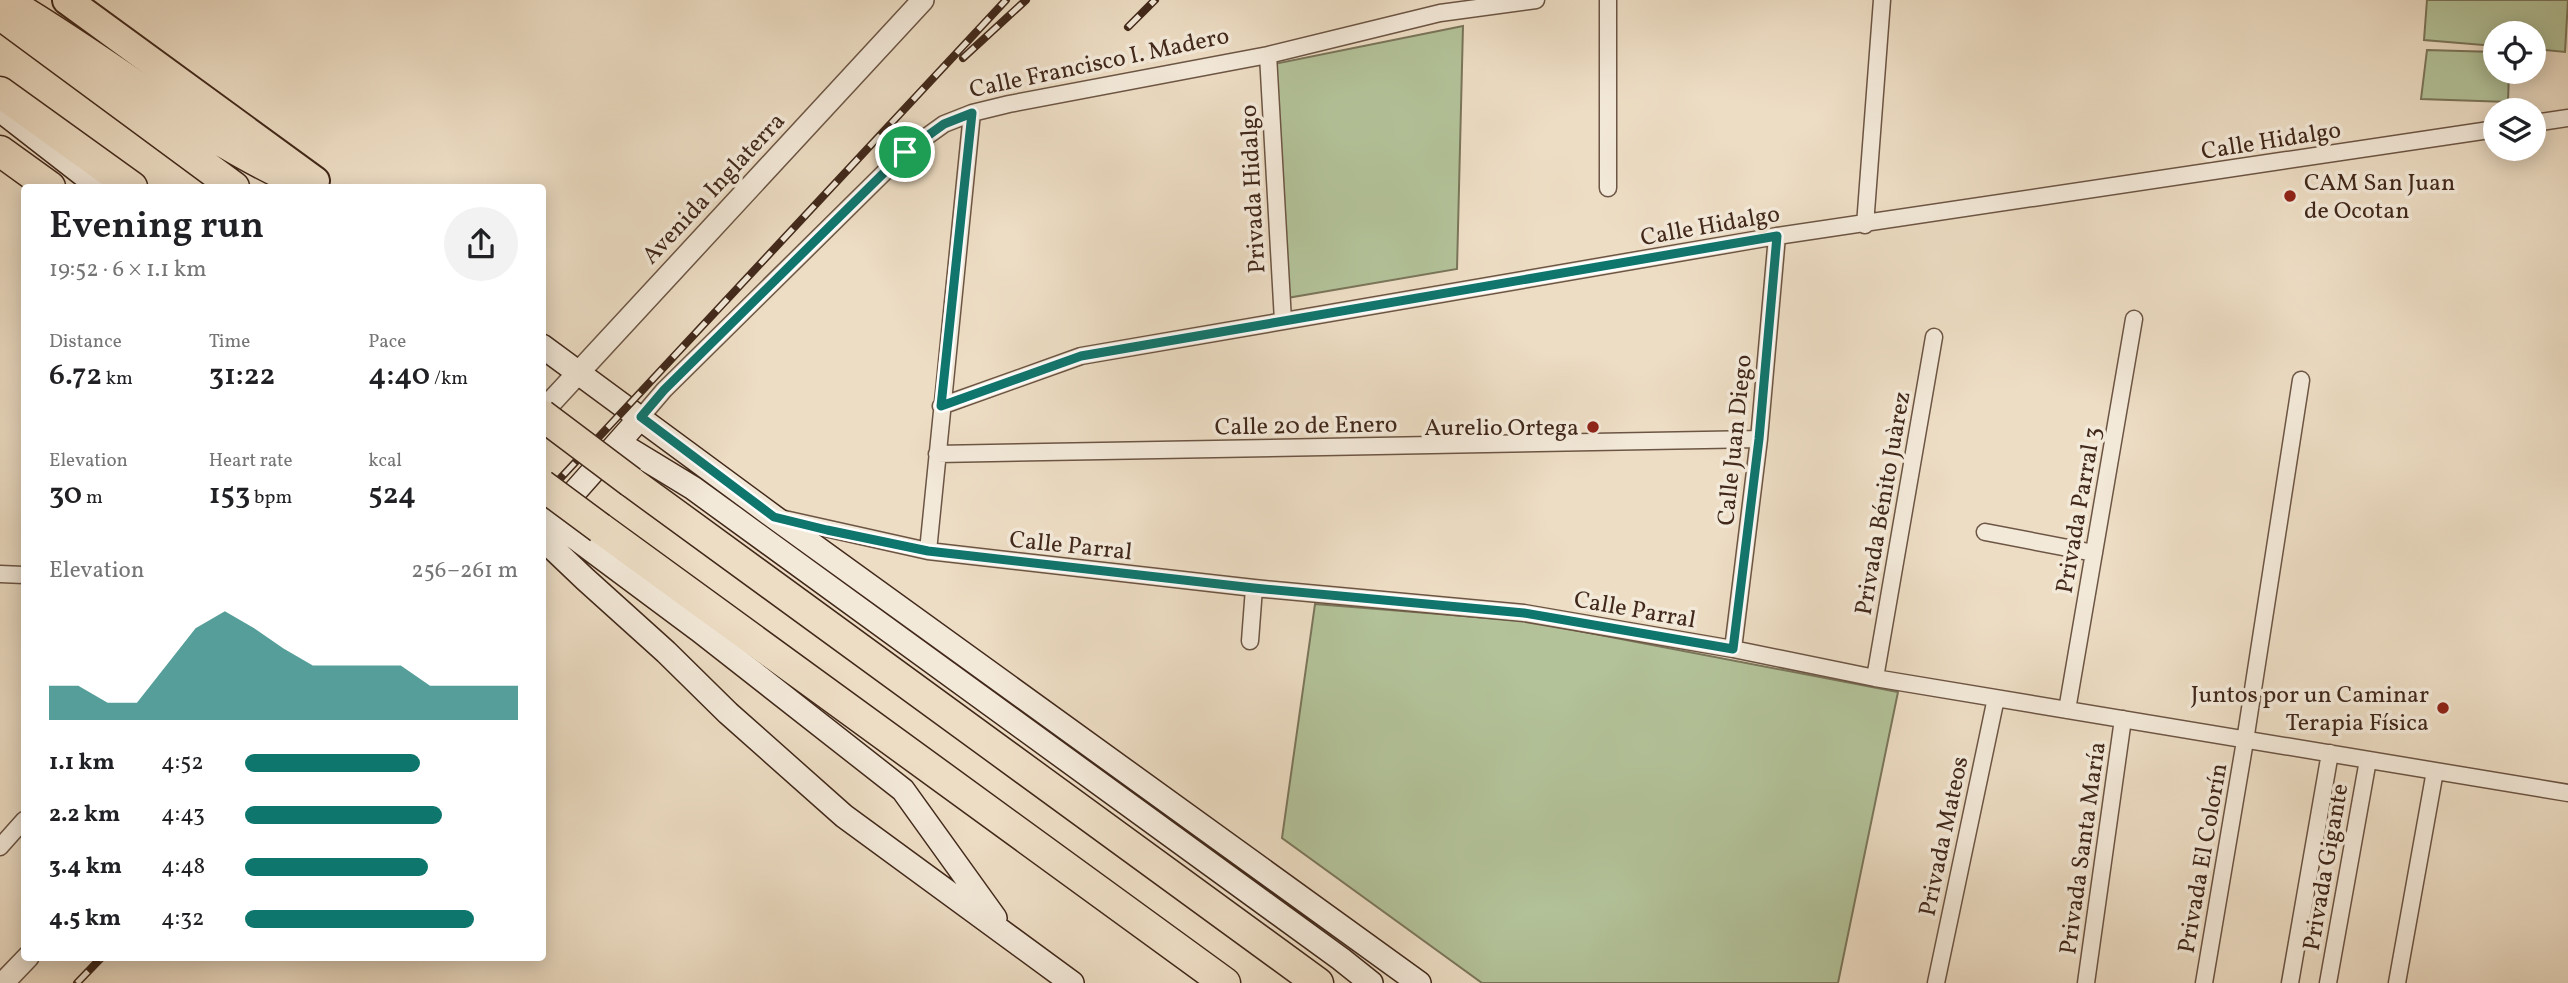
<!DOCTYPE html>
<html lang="en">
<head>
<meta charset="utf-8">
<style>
	body { margin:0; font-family:Vollkorn,serif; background:#f2f2f2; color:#202124; height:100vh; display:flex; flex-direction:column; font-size:26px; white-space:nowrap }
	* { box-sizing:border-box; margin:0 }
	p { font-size:23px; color:#757577 }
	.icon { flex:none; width:38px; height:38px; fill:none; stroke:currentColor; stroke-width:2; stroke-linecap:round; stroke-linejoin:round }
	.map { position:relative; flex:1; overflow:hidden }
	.details { position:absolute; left:21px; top:184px; width:525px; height:777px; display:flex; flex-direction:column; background:#fff; border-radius:7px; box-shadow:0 4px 18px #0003 }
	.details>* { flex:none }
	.controls { position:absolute; left:2483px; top:21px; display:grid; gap:14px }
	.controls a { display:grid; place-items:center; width:63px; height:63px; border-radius:50%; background:#fff; box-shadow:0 4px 18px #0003; font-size:35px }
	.pin { position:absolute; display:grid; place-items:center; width:60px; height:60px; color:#fff; margin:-30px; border:4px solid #fff; border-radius:50%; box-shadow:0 2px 7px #0007 }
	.round { display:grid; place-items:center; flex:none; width:74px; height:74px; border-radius:37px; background:#f2f2f2 }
	.head { display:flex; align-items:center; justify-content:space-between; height:119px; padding:0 28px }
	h1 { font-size:38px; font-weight:600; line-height:52px }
	.stats { display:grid; grid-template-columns:repeat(3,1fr); gap:10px; height:119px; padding:7px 28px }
	.stats div { display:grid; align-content:center }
	.stats b { font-size:30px; font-weight:600 }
	.stats small { font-size:19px; font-weight:400 }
	.stats p { font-size:19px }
	.chart { height:196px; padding:14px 28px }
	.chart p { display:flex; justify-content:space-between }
	.chart svg { width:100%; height:126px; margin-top:7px; fill:#0f766e; opacity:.7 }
	ul { padding:0 28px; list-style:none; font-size:23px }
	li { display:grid; grid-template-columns:112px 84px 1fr; align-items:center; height:52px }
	li i { height:18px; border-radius:9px; background:#0f766e }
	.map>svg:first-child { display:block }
</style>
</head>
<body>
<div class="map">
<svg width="2568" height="983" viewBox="0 0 2568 983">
	<rect width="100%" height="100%" fill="#edddc4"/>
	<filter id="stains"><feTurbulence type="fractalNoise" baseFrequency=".00286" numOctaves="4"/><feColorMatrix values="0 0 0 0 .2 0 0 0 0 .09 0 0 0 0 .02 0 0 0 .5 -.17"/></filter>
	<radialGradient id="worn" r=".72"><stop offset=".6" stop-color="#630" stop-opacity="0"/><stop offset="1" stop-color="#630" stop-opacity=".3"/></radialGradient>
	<!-- green -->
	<path fill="#b3c299" stroke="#7a755a" stroke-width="2" d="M2427,0h141l-3,52 -31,-3v-16h-38l-1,13 -71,-6z
		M1463,26l-6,243 -170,29 -13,-234z
		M2427,50l68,2 1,20h13l-1,30 -87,-3z
		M1315,604l212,17 371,71 -60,291h-356l-200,-145z"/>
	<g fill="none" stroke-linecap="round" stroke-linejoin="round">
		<defs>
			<path id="minor" d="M1268,55l15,266
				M2534,123l34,-5
				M1608,188v-188
				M1865,225l17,-225
				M941,406l140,-50 696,-120 719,-107
				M641,417l23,-27 241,-238 39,-28 28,-11 37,-9 259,-49 172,-42 96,-13
				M937,454l822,-15
				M780,518l148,33 326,37 270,25 209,36 142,29 693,115
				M1985,532l109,21
				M928,551l44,-438
				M0,574l24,1
				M1250,641l4,-53
				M1733,649l26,-210 18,-203
				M1875,678l59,-341
				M2067,710l67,-391
				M0,847l24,-27
				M1936,983l60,-285
				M2086,983l37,-264
				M2204,983l41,-242 56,-361
				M2290,983l40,-230
				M2328,983l40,-223
				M2397,983l38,-212"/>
			<path id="tertiary" d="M542,412l381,-412
				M3,983l25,-26"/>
			<path id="secondary" d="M0,110l99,77
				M542,346l232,171 645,466
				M619,443l74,45 648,471 30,24
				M555,514l86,-97
				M550,519l149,111 204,160 92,128
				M542,538l43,41 81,73 62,61 116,103 228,167"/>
			<path id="trunk" d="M67,0l248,181"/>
			<path id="motorway" d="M4,0c104,60 196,140 307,187
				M9,21l225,166
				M0,92l132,95
				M0,151l50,36
				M631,482l687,501
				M600,528l625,455"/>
		</defs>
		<!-- minor casing -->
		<use href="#minor" stroke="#6c5544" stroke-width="19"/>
		<!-- tertiary casing -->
		<use href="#tertiary" stroke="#6c5544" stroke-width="24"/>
		<!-- secondary casing -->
		<use href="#secondary" stroke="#41281a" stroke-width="26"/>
		<!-- trunk casing -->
		<use href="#trunk" stroke="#41281a" stroke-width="32"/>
		<!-- motorway casing -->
		<use href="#motorway" stroke="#41281a" stroke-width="33"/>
		<!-- minor -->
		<use href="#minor" stroke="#f3e9d9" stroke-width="16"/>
		<!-- tertiary -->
		<use href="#tertiary" stroke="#f3e9d9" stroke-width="21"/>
		<!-- secondary -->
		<use href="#secondary" stroke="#f3e9d9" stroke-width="23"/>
		<!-- trunk -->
		<use href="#trunk" stroke="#edddc4" stroke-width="28"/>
		<!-- motorway -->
		<use href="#motorway" stroke="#edddc4" stroke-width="30"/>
		<defs>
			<path id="rail" d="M1128,27l27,-27
				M963,58l63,-58
				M542,498l464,-498
				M77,983l25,-26"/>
		</defs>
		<!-- rail casing -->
		<use href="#rail" stroke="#41281a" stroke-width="8"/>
		<!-- rail -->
		<use href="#rail" stroke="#f3e9d9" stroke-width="5" stroke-dasharray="16" stroke-linecap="butt"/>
		<defs>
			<path id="motorway-bridge" d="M542,415l89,67
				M542,485l58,43"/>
		</defs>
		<!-- motorway-bridge casing -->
		<use href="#motorway-bridge" stroke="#41281a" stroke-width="33" stroke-linecap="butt"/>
		<!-- motorway-bridge -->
		<use href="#motorway-bridge" stroke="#edddc4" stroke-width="30"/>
	</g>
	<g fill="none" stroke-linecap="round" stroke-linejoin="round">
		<defs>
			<path id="route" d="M972,113l-31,293 140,-50 696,-120 -18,203 -26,210 -209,-36 -270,-25 -326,-37 -101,-21 -53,-13 -133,-100 23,-27 241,-238 39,-28z"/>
		</defs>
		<!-- route casing -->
		<use href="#route" stroke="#fff" stroke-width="14"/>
		<!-- route -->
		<use href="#route" stroke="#0f766e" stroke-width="9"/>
	</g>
	<!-- markers -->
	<g fill="#8f2418" stroke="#f3e9d9" stroke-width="2.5">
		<circle cx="2290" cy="196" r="7"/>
		<circle cx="1593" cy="427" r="7"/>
		<circle cx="2443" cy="708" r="7"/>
	</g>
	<g text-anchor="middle" stroke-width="7" stroke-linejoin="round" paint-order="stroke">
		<!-- street labels -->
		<g font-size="24" fill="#41281a" stroke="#f3e9d9">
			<text transform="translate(1099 62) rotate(-12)" y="8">Calle Francisco I. Madero</text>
			<text transform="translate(2271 140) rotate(-9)" y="8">Calle Hidalgo</text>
			<text transform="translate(713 188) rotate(-47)" y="8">Avenida Inglaterra</text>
			<text transform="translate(1252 189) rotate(-93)" y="8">Privada Hidalgo</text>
			<text transform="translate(1710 225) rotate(-10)" y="8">Calle Hidalgo</text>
			<text transform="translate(1306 425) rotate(-1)" y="8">Calle 20 de Enero</text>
			<text transform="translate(1734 440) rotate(-84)" y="8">Calle Juan Diego</text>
			<text transform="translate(1882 503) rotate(-80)" y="8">Privada Bénito Juàrez</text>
			<text transform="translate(2078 510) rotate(-80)" y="8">Privada Parral 3</text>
			<text transform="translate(1071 545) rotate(6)" y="8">Calle Parral</text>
			<text transform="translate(1635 609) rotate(10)" y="8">Calle Parral</text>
			<text transform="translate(1943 836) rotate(-78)" y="8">Privada Mateos</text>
			<text transform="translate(2082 848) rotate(-82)" y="8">Privada Santa María</text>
			<text transform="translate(2202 858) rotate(-80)" y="8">Privada El Colorín</text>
			<text transform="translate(2325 867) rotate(-80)" y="8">Privada Gigante</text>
		</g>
		<!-- poi labels -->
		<g font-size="24" fill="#41281a" stroke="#f3e9d9" text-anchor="end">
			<text x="2304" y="190" text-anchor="start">CAM San Juan<tspan x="2304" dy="28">de Ocotan</tspan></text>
			<text x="1579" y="435">Aurelio Ortega</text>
			<text x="2429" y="702">Juntos por un Caminar<tspan x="2429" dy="28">Terapia Física</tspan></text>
		</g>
	</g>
	<rect width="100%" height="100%" filter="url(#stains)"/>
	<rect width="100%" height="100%" fill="url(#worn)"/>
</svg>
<div class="controls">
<a><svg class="icon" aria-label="locate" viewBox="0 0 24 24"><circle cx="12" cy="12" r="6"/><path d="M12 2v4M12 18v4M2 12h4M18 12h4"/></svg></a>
<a><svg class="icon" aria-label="layers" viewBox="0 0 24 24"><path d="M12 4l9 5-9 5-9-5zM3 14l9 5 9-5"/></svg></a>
</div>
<div class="pin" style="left:905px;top:152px;background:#1e9e55"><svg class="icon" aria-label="arrive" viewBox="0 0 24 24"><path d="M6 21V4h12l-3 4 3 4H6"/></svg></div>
<section class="details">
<div class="head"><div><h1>Evening run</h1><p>19:52 · 6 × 1.1 km</p></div><a class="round"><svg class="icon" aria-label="share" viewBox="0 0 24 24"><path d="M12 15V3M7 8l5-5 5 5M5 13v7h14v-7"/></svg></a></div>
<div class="stats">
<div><p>Distance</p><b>6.72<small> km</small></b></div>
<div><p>Time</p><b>31:22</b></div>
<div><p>Pace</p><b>4:40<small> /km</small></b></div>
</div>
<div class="stats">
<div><p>Elevation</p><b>30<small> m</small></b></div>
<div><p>Heart rate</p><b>153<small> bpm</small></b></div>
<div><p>kcal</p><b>524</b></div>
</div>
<div class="chart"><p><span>Elevation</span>256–261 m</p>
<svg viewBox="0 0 160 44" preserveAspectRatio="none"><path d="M0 44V32L10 32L20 38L30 38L40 25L50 12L60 6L70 12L80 19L90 25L100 25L110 25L120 25L130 32L140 32L150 32L160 32V44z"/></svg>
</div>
<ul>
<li><b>1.1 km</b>4:52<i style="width:64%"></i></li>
<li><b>2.2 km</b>4:43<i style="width:72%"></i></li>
<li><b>3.4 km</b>4:48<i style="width:67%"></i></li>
<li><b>4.5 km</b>4:32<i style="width:84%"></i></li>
</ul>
</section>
</div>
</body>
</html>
